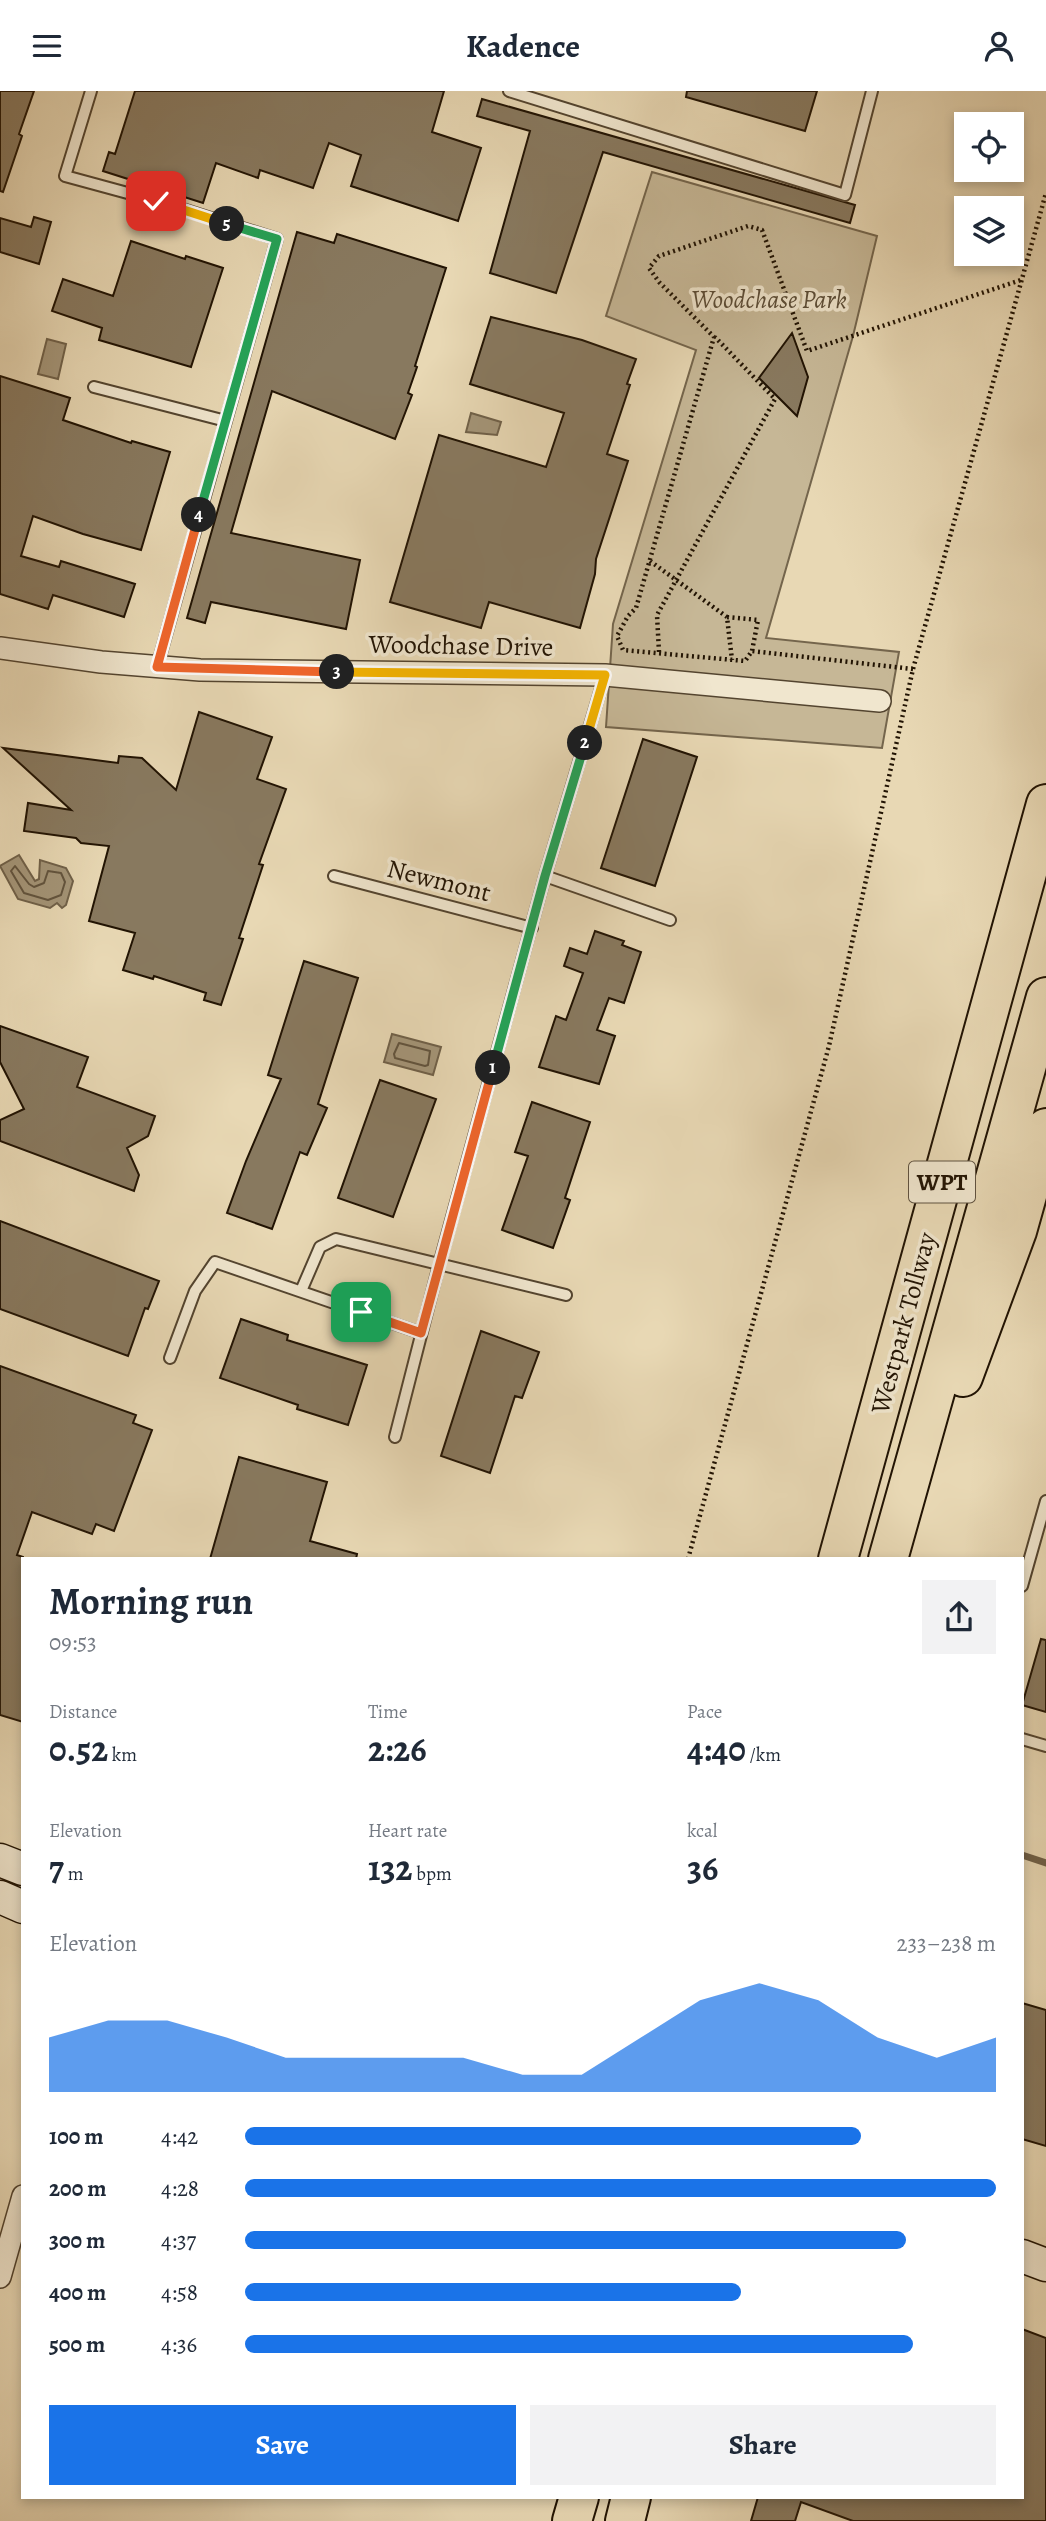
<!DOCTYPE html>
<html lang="en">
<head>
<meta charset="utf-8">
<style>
	body { margin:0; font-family:Alegreya,serif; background:#f2f2f3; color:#1f2937; height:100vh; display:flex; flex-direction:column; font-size:26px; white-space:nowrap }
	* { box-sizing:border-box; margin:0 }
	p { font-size:23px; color:#747a83 }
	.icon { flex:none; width:38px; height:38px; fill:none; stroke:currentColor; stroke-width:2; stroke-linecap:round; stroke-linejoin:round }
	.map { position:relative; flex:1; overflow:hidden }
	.panel { position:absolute; left:21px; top:1466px; width:1003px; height:942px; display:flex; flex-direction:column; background:#fff; border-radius:0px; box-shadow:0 4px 10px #0003 }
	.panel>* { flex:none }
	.buttons { position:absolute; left:954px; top:21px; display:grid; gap:14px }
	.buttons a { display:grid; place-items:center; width:70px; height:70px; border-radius:0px; background:#fff; box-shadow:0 4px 10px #0003; font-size:35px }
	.pin { position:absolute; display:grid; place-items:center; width:60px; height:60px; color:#fff; margin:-30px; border-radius:14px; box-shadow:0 4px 10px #0006 }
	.km { position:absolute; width:35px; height:35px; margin:-18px; border-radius:50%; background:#222; color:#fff; font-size:19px; line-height:35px; text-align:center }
	.round { display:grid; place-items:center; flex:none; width:74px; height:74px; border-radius:0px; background:#f2f2f3 }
	.head { display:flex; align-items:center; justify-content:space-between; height:119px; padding:0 28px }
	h1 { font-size:38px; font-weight:700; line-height:52px }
	.metrics { display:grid; grid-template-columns:repeat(3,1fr); gap:10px; height:119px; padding:7px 28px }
	.metrics div { display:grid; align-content:center }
	.metrics b { font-size:35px; font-weight:700 }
	.metrics small { font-size:19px; font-weight:400 }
	.metrics p { font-size:19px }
	.chart { height:196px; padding:14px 28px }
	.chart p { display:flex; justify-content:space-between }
	.chart svg { width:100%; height:126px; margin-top:7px; fill:#1a73e8; opacity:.7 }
	.cta { display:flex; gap:14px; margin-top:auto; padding:14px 28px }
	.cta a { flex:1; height:80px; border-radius:0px; background:#1a73e8; color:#fff; font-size:28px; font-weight:700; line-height:80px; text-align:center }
	.cta a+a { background:#f2f2f3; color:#1f2937 }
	ul { padding:0 28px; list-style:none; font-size:23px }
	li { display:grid; grid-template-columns:112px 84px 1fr; align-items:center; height:52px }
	li i { height:18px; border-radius:9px; background:#1a73e8 }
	header { display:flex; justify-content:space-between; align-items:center; height:91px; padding:0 28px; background:#fff; font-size:32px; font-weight:700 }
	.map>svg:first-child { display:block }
</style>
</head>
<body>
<header><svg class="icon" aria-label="menu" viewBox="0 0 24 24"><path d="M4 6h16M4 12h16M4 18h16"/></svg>Kadence<svg class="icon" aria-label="person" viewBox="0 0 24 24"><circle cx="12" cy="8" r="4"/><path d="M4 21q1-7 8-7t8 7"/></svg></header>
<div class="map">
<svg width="1046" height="2430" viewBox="0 0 1046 2430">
	<rect width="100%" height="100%" fill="#e8d8b4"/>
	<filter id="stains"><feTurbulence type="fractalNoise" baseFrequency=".00286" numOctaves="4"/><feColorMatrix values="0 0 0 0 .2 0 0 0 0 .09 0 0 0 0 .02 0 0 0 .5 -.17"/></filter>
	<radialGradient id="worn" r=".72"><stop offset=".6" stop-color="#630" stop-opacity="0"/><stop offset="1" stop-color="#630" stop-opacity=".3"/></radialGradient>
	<!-- green -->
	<path fill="#c6b796" stroke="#74654c" stroke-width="2" d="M652,81l225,64 -24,100 -87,302 133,14 -17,96 -276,-21 7,-103 83,-274 -90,-34z"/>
	<!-- water -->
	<path fill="#a49578" stroke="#706149" stroke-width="2" d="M47,248l19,5 -8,35 -20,-5z
		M471,322l30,9 -4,13 -31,-3z
		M19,764l16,26 4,-2 1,-19 26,8 7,13 -7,24 -4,3 -5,-5 -7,5 -32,-9 -18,-33z
		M392,943l49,13 -8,28 -49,-13z"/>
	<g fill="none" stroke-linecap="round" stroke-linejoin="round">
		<!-- shore -->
		<path stroke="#62543e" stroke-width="2" d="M15,775l14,18 5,3 10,-4 4,-12 13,2 4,9 -4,13 -13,5 -24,-7 -13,-22z
			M399,952l31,8 -2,14 -3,1 -30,-8 -1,-4z"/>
		<!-- stream -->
		<path stroke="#706149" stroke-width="7" d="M1022,1764l24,8"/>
	</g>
	<!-- building -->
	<path fill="#88795f" stroke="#211303" stroke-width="2" d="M0,0h34l-15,43 3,2 -19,56 -3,-1z
		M135,0h309l-12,41 49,16 -23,73 -107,-35 10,-31 -32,-12 -16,45 -53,-18 -2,8 -42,-15 -13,40 -100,-32 6,-19 6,2z
		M687,0h130l-12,40 -119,-34z
		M482,8l373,106 -5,18 -247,-71 -47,141 -66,-20 40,-142 -53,-15z
		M34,126l17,5 -12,42 -39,-12v-34l31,9z
		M297,141l37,11 3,-9 109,34 -31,98 2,1 -9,26 4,2 -17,44 -123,-48 -41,142 129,27 -14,69 -135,-27 -6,21 -18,-5z
		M131,150l54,18 1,-3 37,12 -32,99 -92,-27 3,-12 -50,-17 11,-32 50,17z
		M491,226l91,23 54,19 -9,25 3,1 -23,69 21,7 -32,98 -1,15 -15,54 -91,-26 -8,26 -91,-26 49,-167 107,32 18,-54 -94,-29z
		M792,242l16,44 -11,39 -38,-38z
		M0,285l70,22 -7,22 68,23 1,-2 38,11 -29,98 -58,-16 -50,-18 -12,40 38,11 2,-6 74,23 -11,33 -71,-22 -5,14 -48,-15z
		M199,621l73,25 -15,42 29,10 -27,75 4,1 -24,73 4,1 -22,66 -17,-5 2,-7 -52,-17 -1,3 -30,-9 12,-37 -46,-12 20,-75 -28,-3 -5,-5 -52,-7 4,-28 43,7 -68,-62 115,15 1,-7 23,2 34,32z
		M643,648l54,18 -42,129 -54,-18z
		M595,840l29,10 -2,4 19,7 -17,51 -15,-5 -12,32 18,6 -16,48 -60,-17 17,-51 10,4 17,-47 -19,-7 6,-18 17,6z
		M304,870l54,17 -40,126 9,4 -20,47 -7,-3 -28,77 -45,-16 19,-52 35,-82 -13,-4z
		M0,935l88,31 -11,30 78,29 -7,20 -21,12 12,27 -5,16 -134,-50v-21l24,-11 -24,-47z
		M380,989l56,19 -43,118 -55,-19z
		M532,1011l58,20 -25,76 5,2 -17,48 -51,-18 26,-74 -13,-4z
		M0,1130l159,60 -11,28 -3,-1 -17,48 -128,-47z
		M241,1228l47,16 -1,5 80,25 -19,60 -51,-16 1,-4 -78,-27z
		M481,1240l58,21 -17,46 -7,-2 -25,77 -49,-17z
		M0,1275l136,49 -3,8 19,7 -38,101 -18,-7 -4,10 -60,-22 -15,43 6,2v165l-23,-7z
		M239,1366l88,25 -17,59 47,13 -1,5h-146z
		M1041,1548l5,1v72l-24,-7z
		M1022,1912l24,7v136l-24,-7z
		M1022,2238l24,9v183h-193l-52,-19 -6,19h-44l7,-24h264z"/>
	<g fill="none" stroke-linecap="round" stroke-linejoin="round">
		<defs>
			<path id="lane" d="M91,0l-26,85 92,25 120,38 -120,428
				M509,0l336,104 27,-104
				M94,296l132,34
				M334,785l198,52
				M545,785l125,44
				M301,1200l19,-44 16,-8 230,56
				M170,1267l25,-67 20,-29 206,71
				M395,1346l44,-172 106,-389 60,-201
				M1022,1495l24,-85
				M1022,1648l24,7"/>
			<path id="street" d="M0,557l101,14 99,8 405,5 275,26
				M0,2186l23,-81"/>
			<path id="secondary" d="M0,1769l23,9
				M0,1806l23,10
				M1022,2165l24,9"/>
			<path id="highway" d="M963,1286l54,-146 29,-103
				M838,1468l208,-755
				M888,1468l158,-562
				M572,2430l7,-24
				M625,2430l6,-24"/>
		</defs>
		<!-- lane casing -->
		<use href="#lane" stroke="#53442f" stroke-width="14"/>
		<!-- street casing -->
		<use href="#street" stroke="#53442f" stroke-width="24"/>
		<!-- secondary casing -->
		<use href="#secondary" stroke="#211303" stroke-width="35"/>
		<!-- highway casing -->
		<use href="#highway" stroke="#211303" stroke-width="42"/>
		<!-- path -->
		<path stroke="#211303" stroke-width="4.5" stroke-dasharray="2 3.5" stroke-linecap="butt" d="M650,470l77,56 5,43
			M727,526l31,3 -6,31
			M659,561l-2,-37 118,-216 -60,-62
			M913,578l-161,-18 -7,10 -122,-11 -6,-14 11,-20 8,-8 78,-271 -55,-55 -10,-14 10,-12 89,-30 14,4 45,121 214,-71
			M688,1468l141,-513 84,-377 133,-476"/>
		<!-- lane -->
		<use href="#lane" stroke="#f0e6ce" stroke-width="10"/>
		<!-- street -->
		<use href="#street" stroke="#f0e6ce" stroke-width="21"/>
		<!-- secondary -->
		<use href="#secondary" stroke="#f0e6ce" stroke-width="32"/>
		<!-- highway -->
		<use href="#highway" stroke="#e8d8b4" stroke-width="38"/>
	</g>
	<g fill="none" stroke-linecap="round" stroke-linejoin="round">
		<defs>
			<path id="split-1" d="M361,1221l60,21 72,-265"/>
			<path id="split-2" d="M493,977l52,-192 40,-133"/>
			<path id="split-3" d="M337,581l268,3 -20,68"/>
			<path id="split-4" d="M199,424l-42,152 180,5"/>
			<path id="split-5" d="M199,424l78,-276 -50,-15"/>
			<path id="split-6" d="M156,110l71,23"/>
		</defs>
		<!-- split-1 casing -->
		<use href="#split-1" stroke="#fff" stroke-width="14"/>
		<!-- split-2 casing -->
		<use href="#split-2" stroke="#fff" stroke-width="14"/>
		<!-- split-3 casing -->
		<use href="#split-3" stroke="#fff" stroke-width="14"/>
		<!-- split-4 casing -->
		<use href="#split-4" stroke="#fff" stroke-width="14"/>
		<!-- split-5 casing -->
		<use href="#split-5" stroke="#fff" stroke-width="14"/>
		<!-- split-6 casing -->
		<use href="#split-6" stroke="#fff" stroke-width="14"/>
		<!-- split-1 -->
		<use href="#split-1" stroke="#f0652b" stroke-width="9"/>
		<!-- split-2 -->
		<use href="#split-2" stroke="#22a559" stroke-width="9"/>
		<!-- split-3 -->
		<use href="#split-3" stroke="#f5b400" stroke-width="9"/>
		<!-- split-4 -->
		<use href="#split-4" stroke="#f0652b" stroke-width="9"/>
		<!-- split-5 -->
		<use href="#split-5" stroke="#22a559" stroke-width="9"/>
		<!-- split-6 -->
		<use href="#split-6" stroke="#f5b400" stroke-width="9"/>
	</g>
	<g text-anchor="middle" stroke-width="7" stroke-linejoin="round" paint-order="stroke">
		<!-- shield labels -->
		<rect fill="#f0e6ce" stroke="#5f5240" stroke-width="2" x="909" y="1070.5" width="66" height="41" rx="5"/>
		<g font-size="24" font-weight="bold" fill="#211303">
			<text x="942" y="1099">WPT</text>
		</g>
		<!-- park labels -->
		<g font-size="26" font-style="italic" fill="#5b4c36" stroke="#f0e6ce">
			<text x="769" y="217">Woodchase Park</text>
		</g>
		<!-- street labels -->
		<g font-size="26" fill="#211303" stroke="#f0e6ce">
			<text transform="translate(461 554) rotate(1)" y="9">Woodchase Drive</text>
			<text transform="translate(439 789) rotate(14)" y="9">Newmont</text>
			<text transform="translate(903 1232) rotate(-75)" y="9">Westpark Tollway</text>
		</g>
	</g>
	<rect width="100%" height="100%" filter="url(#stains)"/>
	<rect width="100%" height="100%" fill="url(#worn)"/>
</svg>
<div class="buttons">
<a><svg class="icon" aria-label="locate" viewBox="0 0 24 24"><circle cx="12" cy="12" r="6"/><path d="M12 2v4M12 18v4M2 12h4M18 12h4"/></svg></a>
<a><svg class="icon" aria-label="layers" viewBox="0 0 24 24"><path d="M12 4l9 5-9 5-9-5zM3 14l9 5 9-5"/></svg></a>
</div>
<div class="pin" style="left:361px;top:1221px;background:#1e9e55"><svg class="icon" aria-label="arrive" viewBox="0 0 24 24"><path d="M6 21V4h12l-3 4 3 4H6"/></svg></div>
<div class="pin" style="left:156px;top:110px;background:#d93025"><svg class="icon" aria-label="check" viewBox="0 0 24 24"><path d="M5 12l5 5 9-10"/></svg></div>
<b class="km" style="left:493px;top:977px">1</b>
<b class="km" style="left:585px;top:652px">2</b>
<b class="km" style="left:337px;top:581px">3</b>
<b class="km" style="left:199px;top:424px">4</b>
<b class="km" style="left:227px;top:133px">5</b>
<section class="panel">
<div class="head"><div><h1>Morning run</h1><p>09:53</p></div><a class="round"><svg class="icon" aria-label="share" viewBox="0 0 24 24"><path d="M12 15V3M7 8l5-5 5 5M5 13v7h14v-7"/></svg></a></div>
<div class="metrics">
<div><p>Distance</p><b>0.52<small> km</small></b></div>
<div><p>Time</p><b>2:26</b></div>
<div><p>Pace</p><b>4:40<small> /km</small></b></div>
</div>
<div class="metrics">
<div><p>Elevation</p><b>7<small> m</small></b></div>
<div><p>Heart rate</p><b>132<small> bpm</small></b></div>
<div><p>kcal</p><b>36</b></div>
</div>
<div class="chart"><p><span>Elevation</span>233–238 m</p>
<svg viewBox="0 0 160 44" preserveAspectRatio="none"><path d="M0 44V25L10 19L20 19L30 25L40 32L50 32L60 32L70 32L80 38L90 38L100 25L110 12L120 6L130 12L140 25L150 32L160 25V44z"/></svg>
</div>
<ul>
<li><b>100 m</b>4:42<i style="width:82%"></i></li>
<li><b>200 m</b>4:28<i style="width:100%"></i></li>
<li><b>300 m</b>4:37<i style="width:88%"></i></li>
<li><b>400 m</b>4:58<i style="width:66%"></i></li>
<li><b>500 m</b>4:36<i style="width:89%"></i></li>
</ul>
<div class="cta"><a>Save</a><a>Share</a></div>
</section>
</div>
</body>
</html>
